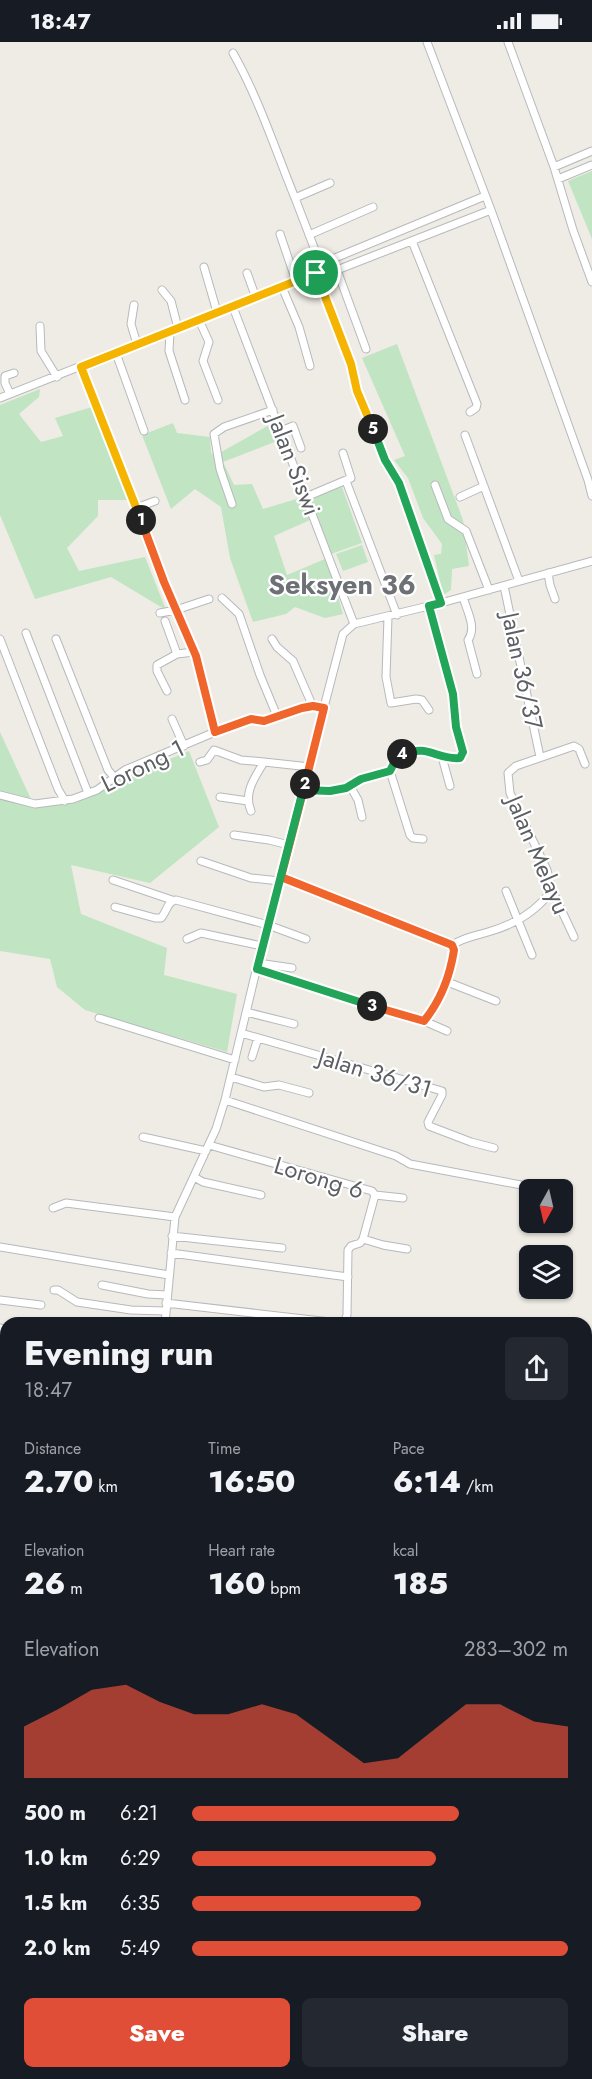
<!DOCTYPE html>
<html lang="en">
<head>
<meta charset="utf-8">
<style>
	body { margin:0; font-family:Jost,sans-serif; background:#242831; color:#f1f3f6; height:100vh; display:flex; flex-direction:column; font-size:22px; white-space:nowrap }
	* { box-sizing:border-box; margin:0 }
	p { font-size:20px; color:#9ea1a6 }
	.icon { flex:none; width:33px; height:33px; fill:none; stroke:currentColor; stroke-width:2; stroke-linecap:round; stroke-linejoin:round }
	.map { position:relative; flex:1; overflow:hidden }
	.panel { position:absolute; left:0px; top:1275px; width:592px; height:762px; display:flex; flex-direction:column; background:#171b24; border-radius:18px 18px 0 0; box-shadow:0 2px 4px #0004 }
	.panel>* { flex:none }
	.needle { width:39px; rotate:188deg }
	.controls { position:absolute; left:519px; top:1137px; display:grid; gap:12px }
	.controls a { display:grid; place-items:center; width:54px; height:54px; border-radius:9px; background:#171b24; box-shadow:0 2px 4px #0004; font-size:30px }
	.pin { position:absolute; display:grid; place-items:center; width:51px; height:51px; color:#fff; margin:-26px; border:3px solid #fff; border-radius:50%; box-shadow:0 2px 6px #0007 }
	.km { position:absolute; width:30px; height:30px; margin:-15px; border-radius:50%; background:#222; color:#fff; font-size:16px; line-height:30px; text-align:center }
	.round { display:grid; place-items:center; flex:none; width:63px; height:63px; border-radius:9px; background:#242831 }
	.head { display:flex; align-items:center; justify-content:space-between; height:102px; padding:0 24px }
	h1 { font-size:33px; font-weight:800; line-height:45px }
	.metrics { display:grid; grid-template-columns:repeat(3,1fr); gap:9px; height:102px; padding:6px 24px }
	.metrics div { display:grid; align-content:center }
	.metrics b { font-size:30px; font-weight:800 }
	.metrics small { font-size:16px; font-weight:400 }
	.metrics p { font-size:16px }
	.chart { height:168px; padding:12px 24px }
	.chart p { display:flex; justify-content:space-between }
	.chart svg { width:100%; height:108px; margin-top:6px; fill:#e04e38; opacity:.7 }
	.button { display:flex; gap:12px; margin-top:auto; padding:12px 24px }
	.button a { flex:1; height:69px; border-radius:9px; background:#e04e38; color:#fff; font-size:24px; font-weight:800; line-height:69px; text-align:center }
	.button a+a { background:#242831; color:#f1f3f6 }
	ul { padding:0 24px; list-style:none; font-size:20px }
	li { display:grid; grid-template-columns:96px 72px 1fr; align-items:center; height:45px }
	li i { height:15px; border-radius:8px; background:#e04e38 }
	.status { display:flex; justify-content:space-between; align-items:center; height:42px; padding:0 30px; background:#171b24; direction:ltr }
	.status svg { height:16px; fill:currentColor }
	.map>svg:first-child { display:block }
</style>
</head>
<body>
<div class="status"><b>18:47</b><svg viewBox="0 0 49 12"><path d="M0 12V9h3v3zM5 12V6h3v6zM10 12V3h3v9zM15 12V0h3v12zM26 1h20v11H26zM47 4h2v5h-2z"/></svg></div>
<div class="map">
<svg width="592" height="2037" viewBox="0 0 592 2037">
	<rect width="100%" height="100%" fill="#eeece4"/>
	<!-- green -->
	<path fill="#c1e4c3" d="M592,129v68l-24,-58z
		M397,302l66,176 6,46 -17,3 -1,21 -8,5 -9,-40 7,-1 1,-10 -19,-26 -15,-40 -14,-18 11,-4 -43,-98z
		M40,347l-1,8 -20,17 22,28 22,-6 -8,-18 37,-11 35,93h-29v16l-31,32 12,23 66,-14 21,53 -55,-33 -76,22 -35,-84v-110z
		M173,381l4,10 33,4 1,15 3,4 57,-32 6,17 -54,21 11,23 18,-1 11,25 37,-11 10,22 -36,16 13,39 38,-16 7,16 11,39 -18,4 -30,-11 -9,7 -33,8 -23,-64 -9,-51 -26,-18 -24,20 -29,-74z
		M342,445l20,56 -31,11 -20,-56z
		M362,503l6,17 -25,9 -7,-17z
		M0,690l35,76 40,-5 54,-27 60,-25 30,76 -69,56 -79,-18 10,49 86,34 -3,27 73,19 -10,58 -142,-42 -28,-23 -7,-28 -50,-8z"/>
	<!-- water -->
	<path fill="#a7d1fa" d="M0,1700l6,3v91l-6,-1z
		M333,2031h140l8,6h-141z"/>
	<g fill="none" stroke-linecap="round" stroke-linejoin="round">
		<!-- stream -->
		<path stroke="#a7d1fa" stroke-width="1.5" d="M586,1958l6,-2
			M513,2037l3,-6"/>
		<defs>
			<path id="minor" d="M427,0l64,168 97,270 4,16
				M508,0l46,125 19,63 19,52
				M233,11c26,46 42,96 62,145
				M554,125l38,-16
				M558,137l34,-14
				M280,192l16,47
				M309,193l64,-28
				M412,199l65,163 -1,4 -6,4
				M204,225l13,45
				M337,228l29,79
				M323,229l12,-13 150,-62
				M323,229l-28,-73 35,-15
				M247,231l9,25
				M316,231l35,91 6,27 28,69 14,23 42,120
				M282,245l17,40 11,39
				M162,248l9,11 7,27
				M134,263l-3,19 6,20
				M233,265l121,317
				M199,278l10,22 -6,19 15,39
				M40,284l1,25 16,26
				M170,290l-1,19 16,49
				M116,311l28,78
				M81,325l83,215 32,74 19,76
				M10,352l-5,-11v-7l9,-3
				M0,356l316,-125 21,-3 154,-60
				M281,389l12,-5 8,22
				M465,393l54,146
				M346,439l51,134
				M435,443l13,34 18,12 23,59
				M306,455l45,-19 -8,-25
				M460,455l24,-11
				M232,462l-12,-35 -6,-35 10,-7 49,-17
				M136,466l19,-7
				M548,531l2,12 5,14
				M504,544l36,171
				M463,555c4,14 14,31 5,43l9,34
				M222,556l17,16 21,61 17,41
				M429,564l24,88 3,33 7,25 -2,5h-19
				M160,571l16,-3 33,-11
				M388,575l-2,60 5,26 25,-4 6,1 7,10
				M165,579l12,33 17,-2
				M26,591l62,160
				M0,597l58,150 7,12
				M56,597l52,131 6,7
				M272,597l5,8 16,14 20,46
				M167,649l-10,-20v-6l20,-11
				M172,677l12,27
				M200,720l7,-2 7,-10 27,10 23,2
				M390,729l20,64 3,3 10,1
				M350,744l8,14 4,17
				M303,748l27,1 16,-3 15,-9 29,-8 10,-16c15,-5 28,-7 42,2l8,29
				M0,753l35,9 38,-5 24,-9 28,-20 90,-38 36,-13 13,2 38,-13 11,-1 11,1
				M220,755l28,4
				M251,769c-8,-18 4,-34 13,-49l46,5
				M234,793l35,5 20,5
				M201,819l50,17 29,3
				M281,835l171,68 1,12 -6,23 3,3 46,18
				M113,838l59,20
				M506,849l26,64
				M115,865l40,11h6c6,-6 6,-17 15,-18l92,25 38,14
				M574,895l-22,-47 -5,-20 -37,-77 -2,-20 8,-7 58,-20 5,3 6,15
				M187,897l14,-6 61,13
				M452,903c12,-8 23,-9 36,-13 25,-7 49,-21 64,-42
				M258,921l34,5
				M257,927l104,34 63,18 23,10
				M246,970l48,12
				M99,976l136,42
				M424,979l9,-11 14,-30
				M241,991l201,58v4l-14,27 1,4 42,16 23,6
				M252,1015l6,-19
				M231,1035l33,10 15,-2 30,8
				M225,1058l171,56 14,8 122,23
				M143,1095l63,14
				M209,1103l163,46 3,4 -12,44 -3,4 -9,3 -3,4 -1,65 -3,8
				M194,1135l9,5 58,13
				M375,1153l28,3
				M53,1166l13,-5 109,14
				M172,1194l110,12
				M363,1197l20,6 24,4
				M0,1205l169,28
				M171,1211l177,24
				M102,1243l46,9 18,1
				M54,1248h4l19,12 54,8 34,1
				M0,1258l41,5
				M166,1261l173,20
				M165,1281l10,-106 41,-88 9,-29 37,-154 81,-312 11,-10 87,-21 151,-42
				M0,1286l6,1
				M0,1872l6,3
				M0,1939l6,2
				M0,1959l6,2
				M0,2005l6,-25
				M118,2031l35,6
				M266,2031l1,6
				M21,2037l1,-6"/>
		</defs>
		<!-- minor casing -->
		<use href="#minor" stroke="#b6b9bd" stroke-width="9"/>
		<!-- minor -->
		<use href="#minor" stroke="#fff" stroke-width="7"/>
	</g>
	<g fill="none" stroke-linecap="round" stroke-linejoin="round">
		<defs>
			<path id="split-1" d="M141,478l-60,-153 235,-94"/>
			<path id="split-2" d="M141,478l23,62 32,74 19,76 36,-13 13,2 38,-13 11,-2 11,2 -19,76"/>
			<path id="split-3" d="M305,742l-24,93 171,68 2,5c-4,26 -13,50 -30,71l-52,-15"/>
			<path id="split-4" d="M372,964l-115,-37 46,-179 27,1 16,-3 15,-9 29,-8 5,-10 7,-7"/>
			<path id="split-5" d="M373,387l12,31 14,23 42,120 -12,3 24,88 3,33 7,25 -3,6c-25,2 -29,-14 -58,-4"/>
			<path id="split-6" d="M316,231l35,91 6,27 16,38"/>
		</defs>
		<!-- split-1 casing -->
		<use href="#split-1" stroke="#fff" stroke-width="12"/>
		<!-- split-2 casing -->
		<use href="#split-2" stroke="#fff" stroke-width="12"/>
		<!-- split-3 casing -->
		<use href="#split-3" stroke="#fff" stroke-width="12"/>
		<!-- split-4 casing -->
		<use href="#split-4" stroke="#fff" stroke-width="12"/>
		<!-- split-5 casing -->
		<use href="#split-5" stroke="#fff" stroke-width="12"/>
		<!-- split-6 casing -->
		<use href="#split-6" stroke="#fff" stroke-width="12"/>
		<!-- split-1 -->
		<use href="#split-1" stroke="#f5b400" stroke-width="8"/>
		<!-- split-2 -->
		<use href="#split-2" stroke="#f0652b" stroke-width="8"/>
		<!-- split-3 -->
		<use href="#split-3" stroke="#f0652b" stroke-width="8"/>
		<!-- split-4 -->
		<use href="#split-4" stroke="#22a559" stroke-width="8"/>
		<!-- split-5 -->
		<use href="#split-5" stroke="#22a559" stroke-width="8"/>
		<!-- split-6 -->
		<use href="#split-6" stroke="#f5b400" stroke-width="8"/>
	</g>
	<g text-anchor="middle" stroke-width="4.5" stroke-linejoin="round" paint-order="stroke">
		<!-- street labels -->
		<g font-size="24" fill="#5c5f63" stroke="#fff">
			<text transform="translate(294 423) rotate(69)" y="8">Jalan Siswi</text>
			<text transform="translate(522 629) rotate(78)" y="8">Jalan 36/37</text>
			<text transform="translate(143 724) rotate(-26)" y="8">Lorong 1</text>
			<text transform="translate(538 813) rotate(67)" y="8">Jalan Melayu</text>
			<text transform="translate(375 1031) rotate(17)" y="8">Jalan 36/31</text>
			<text transform="translate(319 1136) rotate(17)" y="8">Lorong 6</text>
		</g>
		<!-- quarter labels -->
		<g font-size="27" font-weight="bold" fill="#6d7175" stroke="#fff">
			<text x="342" y="552">Seksyen 36</text>
		</g>
	</g>
</svg>
<div class="controls">
<a><svg class="needle" viewBox="-14 -14 28 28"><path d="M0-13l5 13h-10z" fill="#e53935"/><path d="M0 13l5-13h-10z" fill="#9ea1a6"/></svg></a>
<a><svg class="icon" aria-label="layers" viewBox="0 0 24 24"><path d="M12 4l9 5-9 5-9-5zM3 14l9 5 9-5"/></svg></a>
</div>
<div class="pin" style="left:316px;top:231px;background:#1e9e55"><svg class="icon" aria-label="arrive" viewBox="0 0 24 24"><path d="M6 21V4h12l-3 4 3 4H6"/></svg></div>
<b class="km" style="left:141px;top:478px">1</b>
<b class="km" style="left:305px;top:742px">2</b>
<b class="km" style="left:372px;top:964px">3</b>
<b class="km" style="left:402px;top:712px">4</b>
<b class="km" style="left:373px;top:387px">5</b>
<section class="panel">
<div class="head"><div><h1>Evening run</h1><p>18:47</p></div><a class="round"><svg class="icon" aria-label="share" viewBox="0 0 24 24"><path d="M12 15V3M7 8l5-5 5 5M5 13v7h14v-7"/></svg></a></div>
<div class="metrics">
<div><p>Distance</p><b>2.70<small> km</small></b></div>
<div><p>Time</p><b>16:50</b></div>
<div><p>Pace</p><b>6:14<small> /km</small></b></div>
</div>
<div class="metrics">
<div><p>Elevation</p><b>26<small> m</small></b></div>
<div><p>Heart rate</p><b>160<small> bpm</small></b></div>
<div><p>kcal</p><b>185</b></div>
</div>
<div class="chart"><p><span>Elevation</span>283–302 m</p>
<svg viewBox="0 0 160 44" preserveAspectRatio="none"><path d="M0 44V23L10 16L20 8L30 6L40 13L50 18L60 18L70 14L80 18L90 28L100 38L110 36L120 25L130 14L140 14L150 21L160 23V44z"/></svg>
</div>
<ul>
<li><b>500 m</b>6:21<i style="width:71%"></i></li>
<li><b>1.0 km</b>6:29<i style="width:65%"></i></li>
<li><b>1.5 km</b>6:35<i style="width:61%"></i></li>
<li><b>2.0 km</b>5:49<i style="width:100%"></i></li>
</ul>
<div class="button"><a>Save</a><a>Share</a></div>
</section>
</div>
</body>
</html>
